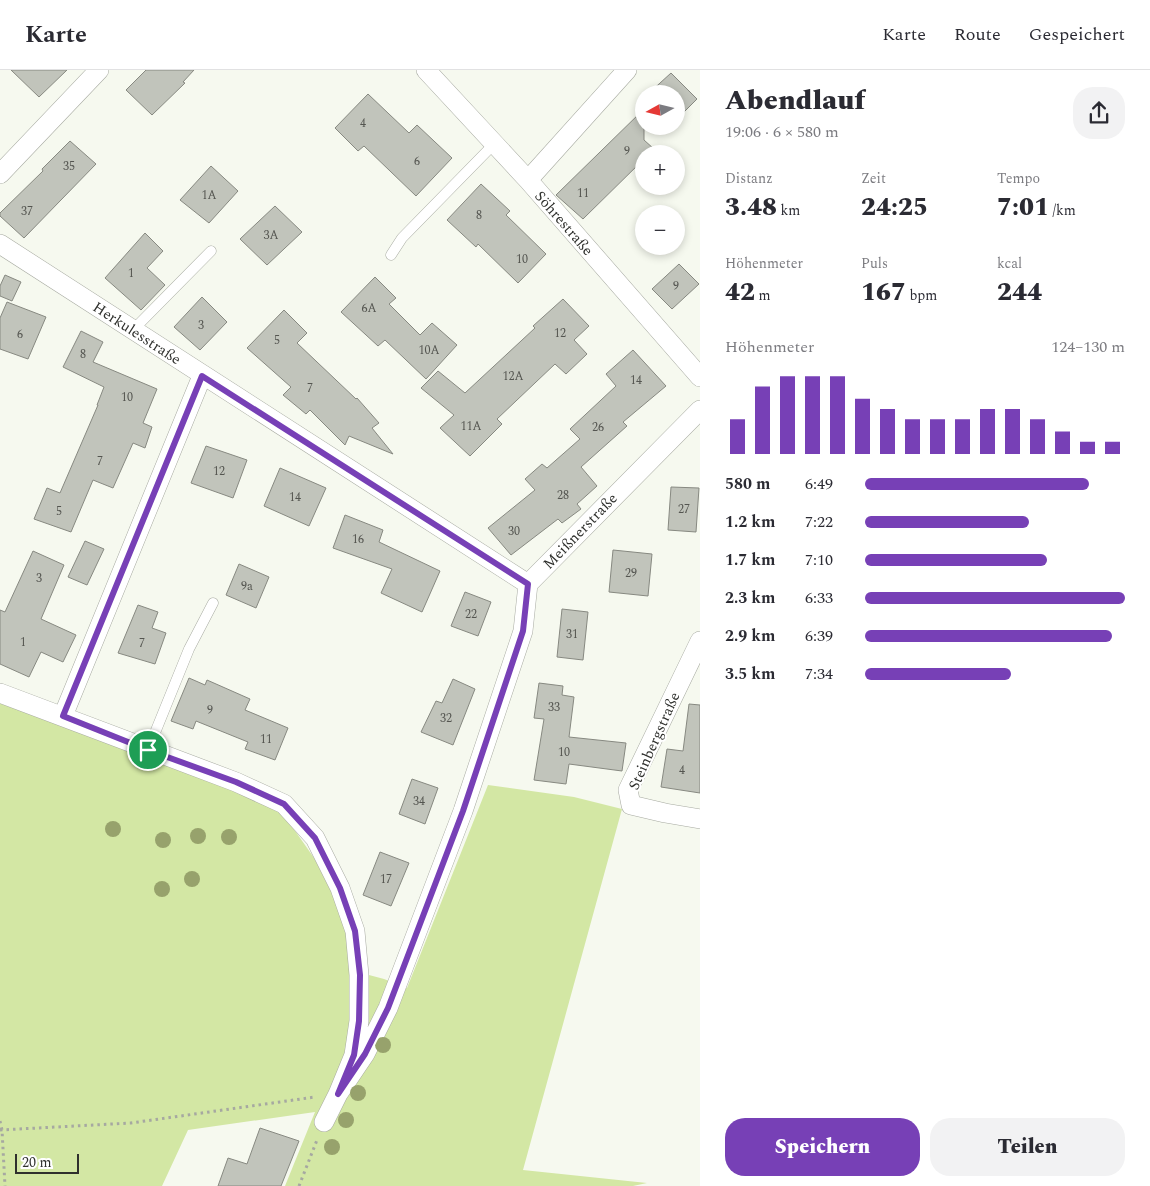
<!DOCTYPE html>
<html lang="de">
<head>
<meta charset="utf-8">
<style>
	body { margin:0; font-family:Spectral,serif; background:#f2f2f3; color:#2b2b33; height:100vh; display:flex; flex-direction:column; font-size:19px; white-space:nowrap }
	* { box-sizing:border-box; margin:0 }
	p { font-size:16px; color:#7c7c81 }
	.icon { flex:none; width:28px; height:28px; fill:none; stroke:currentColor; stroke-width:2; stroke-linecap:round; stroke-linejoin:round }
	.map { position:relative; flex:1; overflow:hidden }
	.side { display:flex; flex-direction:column; background:#fff; width:450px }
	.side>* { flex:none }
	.needle { width:32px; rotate:262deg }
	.controls { position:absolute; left:635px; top:15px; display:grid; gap:10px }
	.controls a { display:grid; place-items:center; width:50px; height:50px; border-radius:50%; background:#fff; box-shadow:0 2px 8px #0003; font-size:25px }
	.scale { position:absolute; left:15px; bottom:12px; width:64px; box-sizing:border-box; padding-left:5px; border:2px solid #2f302d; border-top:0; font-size:14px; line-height:18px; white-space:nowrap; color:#2f302d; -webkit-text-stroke:4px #fff; paint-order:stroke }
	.pin { position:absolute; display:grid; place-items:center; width:42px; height:42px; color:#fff; margin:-21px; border:2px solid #fff; border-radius:50%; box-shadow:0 1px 5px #0007 }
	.round { display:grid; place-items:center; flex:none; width:52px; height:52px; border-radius:20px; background:#f2f2f3 }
	.overview { display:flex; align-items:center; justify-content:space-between; height:85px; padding:0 25px }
	h1 { font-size:28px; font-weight:800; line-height:38px }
	.stats { display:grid; grid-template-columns:repeat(3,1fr); gap:8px; height:85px; padding:5px 25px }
	.stats div { display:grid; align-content:center }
	.stats b { font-size:25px; font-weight:800 }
	.stats small { font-size:14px; font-weight:400 }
	.stats p { font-size:14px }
	.chart { height:140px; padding:10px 25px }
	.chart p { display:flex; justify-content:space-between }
	.chart svg { width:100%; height:90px; margin-top:5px; stroke:#7740b6; stroke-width:6 }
	.action { display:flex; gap:10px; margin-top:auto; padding:10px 25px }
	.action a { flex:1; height:58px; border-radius:20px; background:#7740b6; color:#fff; font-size:20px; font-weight:800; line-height:58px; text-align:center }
	.action a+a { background:#f2f2f3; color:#2b2b33 }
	ul { padding:0 25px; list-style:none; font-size:16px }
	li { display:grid; grid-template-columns:80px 60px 1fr; align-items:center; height:38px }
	li i { height:12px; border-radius:6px; background:#7740b6 }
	header { display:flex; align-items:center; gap:30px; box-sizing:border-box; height:70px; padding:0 25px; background:#fff; border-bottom:1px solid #e1e1e2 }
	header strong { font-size:24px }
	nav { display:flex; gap:28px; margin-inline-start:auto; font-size:18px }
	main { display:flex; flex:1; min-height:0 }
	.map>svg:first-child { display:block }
</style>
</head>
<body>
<header>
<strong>Karte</strong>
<nav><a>Karte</a><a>Route</a><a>Gespeichert</a></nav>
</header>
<main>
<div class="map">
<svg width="700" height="1116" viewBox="0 0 700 1116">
	<rect width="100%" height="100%" fill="#f6f9ef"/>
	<!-- green -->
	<path fill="#d3e7a4" d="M0,626l264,106 20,13 35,50 31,58 4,48 30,8 23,9 81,-203 86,12 48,12 -99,361 124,13 -14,3h-348l30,-74 -127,18 -26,56h-162z"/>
	<!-- building -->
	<path fill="#c1c4bb" stroke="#878981" d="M11,0h56l-28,27z
		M146,0h48l-11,12 2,1 -33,32 -26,-25z
		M671,3l26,26 -21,21v-26h-28z
		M368,24l41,39 8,-8 35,33 -36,38 -52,-50 -6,5 -23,-23z
		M644,39v31l10,9 -5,5h-5v5l-61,60 -27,-24z
		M70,71l26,23 -72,74 -24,-22v-3l43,-42 -1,-2z
		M211,96l27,25 -29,32 -29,-23z
		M481,114l29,27 -4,4 40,39 -28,29 -40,-39 -2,3 -29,-27z
		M275,136l27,26 -35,33 -27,-26z
		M145,163l18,18 -16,17 18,17 -24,25 -36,-32z
		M679,194l20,20 -27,25 -20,-20z
		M5,205l16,7 -9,19 -12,-5v-10z
		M375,207l21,21 -7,6 31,31 12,-12 25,22 -31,34 -41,-39 -7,6 -37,-34z
		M202,227l25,25 -27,28 -26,-23z
		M563,229l26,27 -15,14 13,14 -21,20 -11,-10 -58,55 5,5 -32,32 -30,-28 14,-13 -33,-27 17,-17 27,22 70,-65 -2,-2z
		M7,232l39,15 -18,42 -28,-10v-31z
		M284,240l23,23 -10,10 59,56 1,-1 22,25 -7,5 21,26 -44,-18 -4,9 -35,-35 -4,4 -23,-19 8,-8 -44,-39z
		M81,261l22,11 -10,20 64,27 -14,34 9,4 -7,21 -12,-5 -20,45 -20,-8 -22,52 -37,-13 13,-31 13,5 38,-88h-1l7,-18 -41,-20z
		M633,280l33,36 -43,36 4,4 -46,41 16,19 -20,18 4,5 -19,14 -4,-4 -47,36 -23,-27 47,-38 -10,-11 17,-15 5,4 33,-29 -10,-10 46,-43 -10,-12z
		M206,376l41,14 -14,38 -42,-15z
		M280,398l46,20 -17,38 -45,-20z
		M671,417l28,1 -3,44 -28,-2z
		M345,445l38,15 -4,12 61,29 -18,41 -41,-19 11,-24 -59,-21z
		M85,471l19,8 -17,36 -19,-8z
		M613,480l39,4 -4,42 -39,-4z
		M33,481l31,14 -23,54 35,16 -13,27 -22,-10 -12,25 -29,-13v-54l5,2z
		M239,494l30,13 -13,31 -30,-13z
		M465,522l26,10 -13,34 -27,-10z
		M138,535l20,7 -6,16 14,5 -11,31 -37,-11z
		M562,539l26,3 -5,48 -26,-3z
		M189,608l16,7 2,-5 43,19 -5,11 43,18 -13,32 -30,-11 3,-7 -52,-21 -3,8 -22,-8z
		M453,609l22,10 -22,56 -32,-13 15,-31 6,2z
		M539,613l24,3 -1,9 12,2 -5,40 57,6 -4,28 -53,-7 -3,20 -32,-4 10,-61 -10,-1z
		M689,634l11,1v88l-39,-6 6,-38 16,2z
		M412,709l26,9 -13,36 -26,-10z
		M380,782l29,11 -18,43 -28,-11z
		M260,1058l39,13 -18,45h-63l10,-28 19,6z"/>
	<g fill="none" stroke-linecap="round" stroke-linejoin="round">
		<defs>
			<path id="lane" d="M391,185l11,-17 92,-94
				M133,260l78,-79
				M148,680l41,-101 24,-46"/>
			<path id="street" d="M426,0l102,110 172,197
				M0,104l99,-104
				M528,110l99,-110
				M0,174l528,340
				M700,571l-72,149 3,15 34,8 35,6
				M0,623l236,89 48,22 31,34 25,50 15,43 4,44v46l-5,34 -16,39 -14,28
				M63,646l139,-340
				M338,1024l27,-40 23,-46 75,-197 60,-180 5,-47 172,-174"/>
		</defs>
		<!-- lane casing -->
		<use href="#lane" stroke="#a7aaa1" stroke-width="11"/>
		<!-- street casing -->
		<use href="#street" stroke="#a7aaa1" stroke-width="20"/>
		<!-- path -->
		<path stroke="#a6a8a1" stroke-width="3" stroke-dasharray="2.5 4" stroke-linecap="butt" d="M0,1051l2,9 3,56
			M0,1060l131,-7 184,-26
			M299,1116l18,-46"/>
		<!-- lane -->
		<use href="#lane" stroke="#fff" stroke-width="10"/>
		<!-- street -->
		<use href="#street" stroke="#fff" stroke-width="19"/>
	</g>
	<!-- trees -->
	<g fill="#97a26c">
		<circle cx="113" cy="759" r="8"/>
		<circle cx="198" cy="766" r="8"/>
		<circle cx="229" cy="767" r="8"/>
		<circle cx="163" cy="770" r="8"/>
		<circle cx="192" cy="809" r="8"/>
		<circle cx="162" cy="819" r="8"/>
		<circle cx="383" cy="975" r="8"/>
		<circle cx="358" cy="1023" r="8"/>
		<circle cx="346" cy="1050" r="8"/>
		<circle cx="332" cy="1077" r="8"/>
	</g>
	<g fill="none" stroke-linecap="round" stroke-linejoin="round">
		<defs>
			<path id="route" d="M202,306l326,208 -5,47 -60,180 -75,197 -23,46 -27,40 16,-39 5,-34 1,-46 -5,-44 -15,-43 -25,-50 -31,-34 -48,-22 -88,-32 -85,-34z"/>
		</defs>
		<!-- route casing -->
		<use href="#route" stroke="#fff" stroke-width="10"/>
		<!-- route -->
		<use href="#route" stroke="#7740b6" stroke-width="6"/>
	</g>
	<g text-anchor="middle" stroke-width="4" stroke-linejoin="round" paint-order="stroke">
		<!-- number labels -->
		<g font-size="12" fill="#545550">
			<text x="363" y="57">4</text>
			<text x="627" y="85">9</text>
			<text x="417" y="95">6</text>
			<text x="69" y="100">35</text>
			<text x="583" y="127">11</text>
			<text x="209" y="129">1A</text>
			<text x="27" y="145">37</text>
			<text x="479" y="149">8</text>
			<text x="271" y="169">3A</text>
			<text x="522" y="193">10</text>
			<text x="131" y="207">1</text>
			<text x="676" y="220">9</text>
			<text x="369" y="242">6A</text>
			<text x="201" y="259">3</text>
			<text x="560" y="267">12</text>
			<text x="20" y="268">6</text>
			<text x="277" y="274">5</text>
			<text x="429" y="284">10A</text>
			<text x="83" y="288">8</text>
			<text x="513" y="310">12A</text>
			<text x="636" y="314">14</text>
			<text x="310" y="322">7</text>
			<text x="127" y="331">10</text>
			<text x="471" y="360">11A</text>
			<text x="598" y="361">26</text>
			<text x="100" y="395">7</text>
			<text x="219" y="405">12</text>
			<text x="563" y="429">28</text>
			<text x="295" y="431">14</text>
			<text x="684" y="443">27</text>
			<text x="59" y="445">5</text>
			<text x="514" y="465">30</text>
			<text x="358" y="473">16</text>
			<text x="631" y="507">29</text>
			<text x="39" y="512">3</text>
			<text x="247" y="520">9a</text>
			<text x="471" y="548">22</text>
			<text x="572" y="568">31</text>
			<text x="23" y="576">1</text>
			<text x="142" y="577">7</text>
			<text x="554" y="641">33</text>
			<text x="210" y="644">9</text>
			<text x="446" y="652">32</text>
			<text x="266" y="673">11</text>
			<text x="564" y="686">10</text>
			<text x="682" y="704">4</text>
			<text x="419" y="735">34</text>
			<text x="386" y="813">17</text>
		</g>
		<!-- street labels -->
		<g font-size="15" fill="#2f302d" stroke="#fff">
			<text transform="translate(564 153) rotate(49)" y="5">Söhrestraße</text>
			<text transform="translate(137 263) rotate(33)" y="5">Herkulesstraße</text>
			<text transform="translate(580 461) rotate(-46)" y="5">Meißnerstraße</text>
			<text transform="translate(654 671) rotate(-66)" y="5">Steinbergstraße</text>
		</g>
	</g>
</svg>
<div class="controls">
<a><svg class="needle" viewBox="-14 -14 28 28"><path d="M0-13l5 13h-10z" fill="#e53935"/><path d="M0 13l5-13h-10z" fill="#7c7c81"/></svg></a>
<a>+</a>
<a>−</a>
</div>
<div class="scale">20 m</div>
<div class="pin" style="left:148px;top:680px;background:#1e9e55"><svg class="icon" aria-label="arrive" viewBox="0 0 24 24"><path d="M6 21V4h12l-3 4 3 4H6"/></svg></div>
</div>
<section class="side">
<div class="overview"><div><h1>Abendlauf</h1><p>19:06 · 6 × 580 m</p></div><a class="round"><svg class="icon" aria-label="share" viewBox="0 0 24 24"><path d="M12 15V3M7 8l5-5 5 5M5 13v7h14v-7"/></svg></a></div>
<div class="stats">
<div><p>Distanz</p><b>3.48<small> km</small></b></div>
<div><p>Zeit</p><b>24:25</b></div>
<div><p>Tempo</p><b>7:01<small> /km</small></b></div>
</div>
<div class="stats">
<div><p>Höhenmeter</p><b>42<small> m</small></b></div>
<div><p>Puls</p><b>167<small> bpm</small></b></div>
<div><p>kcal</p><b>244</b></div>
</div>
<div class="chart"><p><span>Höhenmeter</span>124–130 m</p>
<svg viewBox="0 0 160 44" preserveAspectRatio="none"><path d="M5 44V27M15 44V11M25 44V6M35 44V6M45 44V6M55 44V17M65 44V22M75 44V27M85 44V27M95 44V27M105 44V22M115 44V22M125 44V27M135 44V33M145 44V38M155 44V38"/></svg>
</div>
<ul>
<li><b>580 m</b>6:49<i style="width:86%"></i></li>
<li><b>1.2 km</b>7:22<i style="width:63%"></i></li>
<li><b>1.7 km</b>7:10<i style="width:70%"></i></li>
<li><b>2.3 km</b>6:33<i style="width:100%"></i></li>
<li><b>2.9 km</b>6:39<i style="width:95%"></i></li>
<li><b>3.5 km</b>7:34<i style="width:56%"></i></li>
</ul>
<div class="action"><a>Speichern</a><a>Teilen</a></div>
</section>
</main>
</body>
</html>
